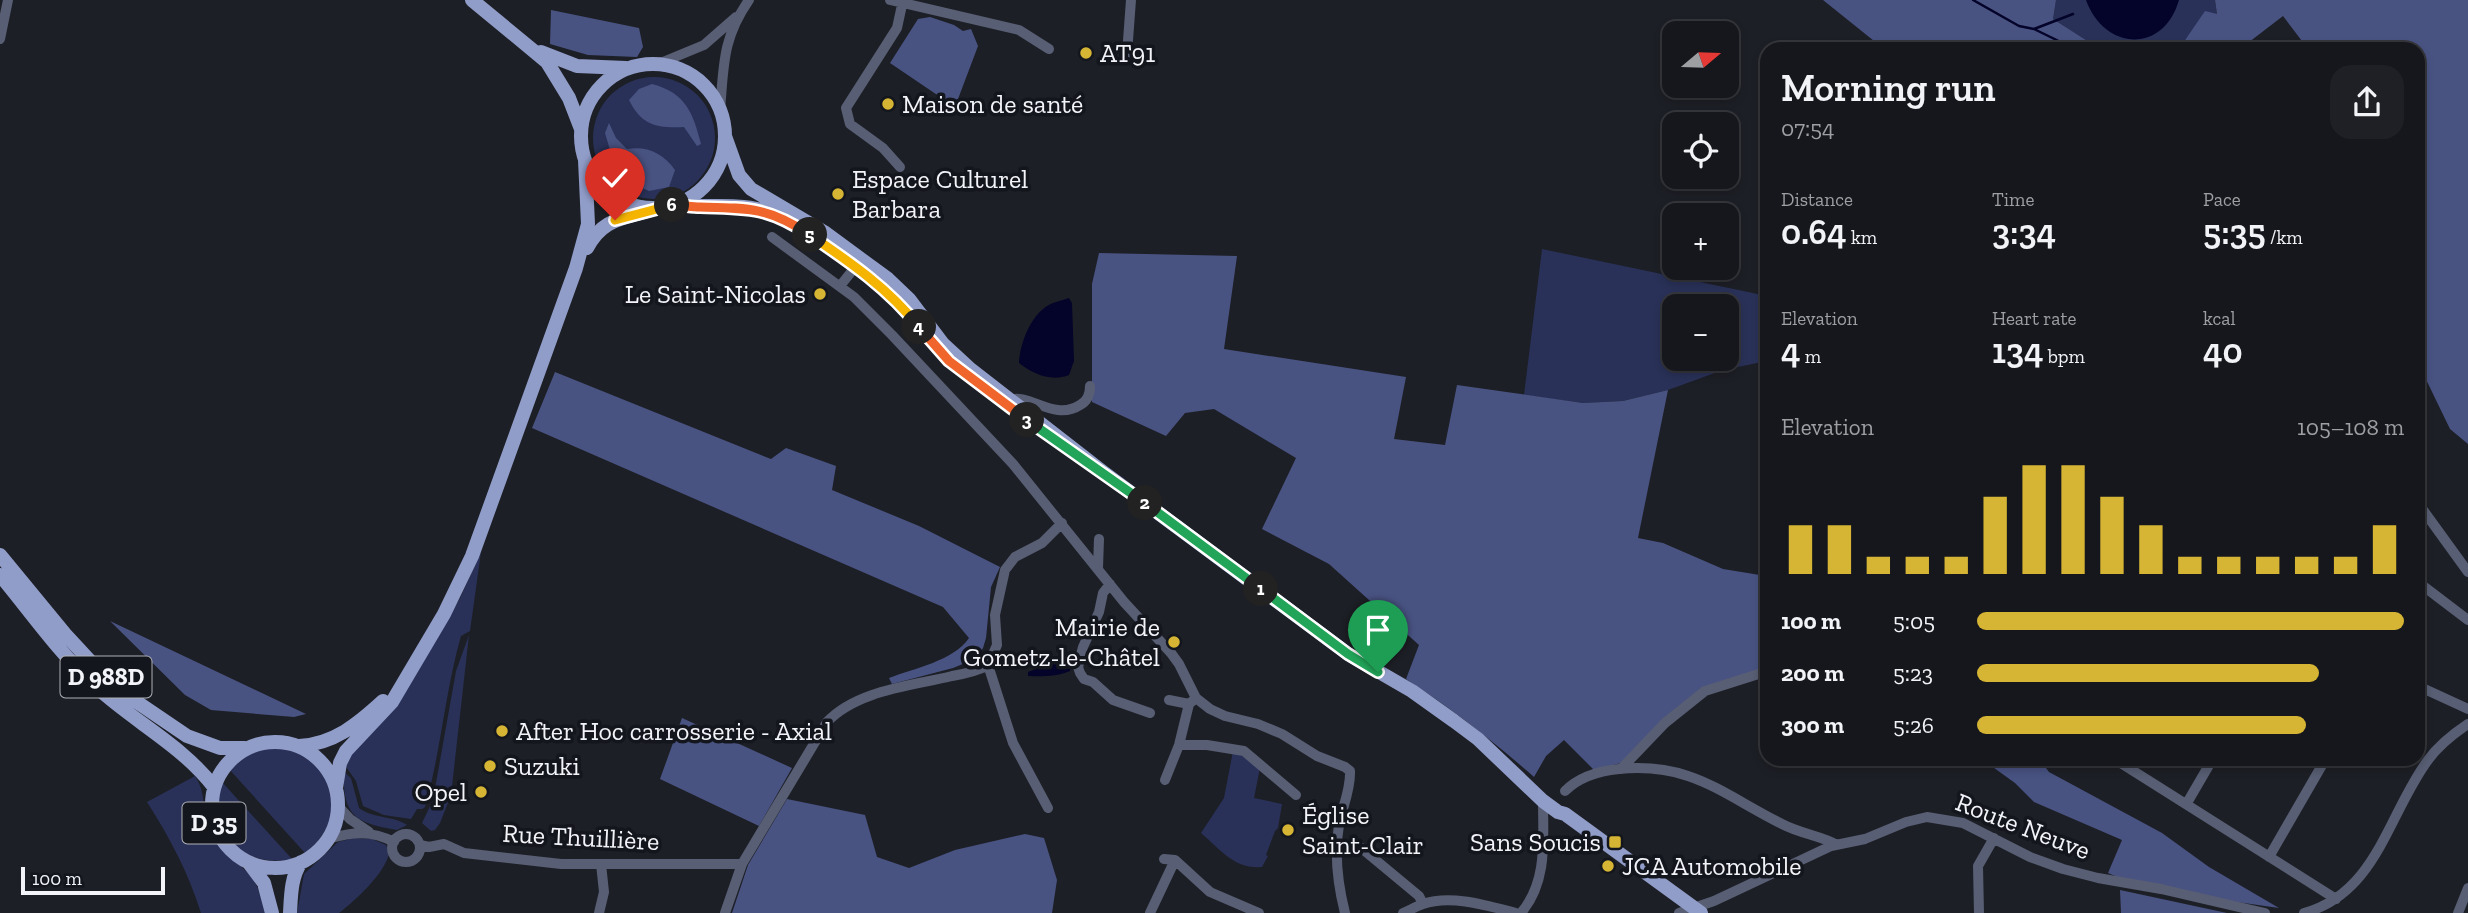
<!DOCTYPE html>
<html lang="en">
<head>
<meta charset="utf-8">
<style>
	body { margin:0; font-family:"Zilla Slab",serif; background:#1f2025; color:#f1f3f6; height:100vh; display:flex; flex-direction:column; font-size:26px; white-space:nowrap }
	* { box-sizing:border-box; margin:0 }
	p { font-size:23px; color:#9e9fa3 }
	.icon { flex:none; width:38px; height:38px; fill:none; stroke:currentColor; stroke-width:2; stroke-linecap:round; stroke-linejoin:round }
	.map { position:relative; flex:1; overflow:hidden }
	.details { position:absolute; left:1760px; top:42px; width:665px; height:724px; display:flex; flex-direction:column; background:#16171c; border-radius:21px; box-shadow:0 4px 10px #0003,0 0 0 2px #35363b }
	.details>* { flex:none }
	.needle { width:46px; rotate:71deg }
	.fabs { position:absolute; left:1662px; top:21px; display:grid; gap:14px }
	.fabs a { display:grid; place-items:center; width:77px; height:77px; border-radius:14px; background:#16171c; box-shadow:0 4px 10px #0003,0 0 0 2px #35363b; font-size:35px }
	.scale { position:absolute; left:21px; bottom:18px; width:144px; box-sizing:border-box; padding-left:7px; border:4px solid #f2f4f9; border-top:0; font-size:19px; line-height:24px; white-space:nowrap; color:#f2f4f9; -webkit-text-stroke:5px #14161d; paint-order:stroke }
	.pin { position:absolute; display:grid; place-items:center; width:60px; height:60px; color:#fff; margin:-72px -30px; border-radius:50% 50% 50% 0; rotate:-45deg; box-shadow:0 0 7px #0007 }
	.pin .icon { rotate:45deg }
	.km { position:absolute; width:35px; height:35px; margin:-18px; border-radius:50%; background:#222; color:#fff; font-size:19px; line-height:35px; text-align:center }
	.round { display:grid; place-items:center; flex:none; width:74px; height:74px; border-radius:21px; background:#1f2025 }
	.overview { display:flex; align-items:center; justify-content:space-between; height:119px; padding:0 21px }
	h1 { font-size:38px; font-weight:600; line-height:52px }
	.figures { display:grid; grid-template-columns:repeat(3,1fr); gap:10px; height:119px; padding:7px 21px }
	.figures div { display:grid; align-content:center }
	.figures b { font-size:35px; font-weight:600 }
	.figures small { font-size:19px; font-weight:400 }
	.figures p { font-size:19px }
	.chart { height:196px; padding:14px 21px }
	.chart p { display:flex; justify-content:space-between }
	.chart svg { width:100%; height:126px; margin-top:7px; stroke:#d6b534; stroke-width:6 }
	ul { padding:0 21px; list-style:none; font-size:23px }
	li { display:grid; grid-template-columns:112px 84px 1fr; align-items:center; height:52px }
	li i { height:18px; border-radius:9px; background:#d6b534 }
	.map>svg:first-child { display:block }
</style>
</head>
<body>
<div class="map">
<svg width="2468" height="913" viewBox="0 0 2468 913">
	<rect width="100%" height="100%" fill="#1d1f26"/>
	<!-- green -->
	<path fill="#293158" fill-rule="evenodd" d="M2056,0h159l2,14 -31,26 -7,9h-79l-47,-30z
		M593 138a61 61 0 1 1 122 0a61 61 0 1 1-122 0Z
		M1542,249l225,47v65l-44,9 -55,20 -45,11 -40,2 -59,-8zM1675,306h52v53h-52z
		M481,552l-11,79 -9,5c-16,56 -20,115 -36,171l-3,2h-5l-6,10 -27,-4 -21,-9 -7,-25 -12,-17 70,-86 46,-80z
		M469,635l-18,160 -11,28 -5,7 -4,1 -9,-8 11,-23 23,-129z
		M270,747c62,0 85,69 35,106l-76,-84 14,-13z
		M1233,751l15,6 12,11 -6,30 28,6 -4,24 -3,3 -9,24 2,1 -6,11c-28,2 -40,-16 -61,-34l23,-35z
		M344,772l7,6 8,30c15,11 36,8 48,17l-10,5c-40,-7 -55,-13 -53,-58z
		M195,776c13,19 6,42 18,63 9,15 23,21 35,34 10,11 14,25 17,40h-64c-13,-41 -31,-75 -54,-111z
		M222,782l70,77c-48,10 -88,-28 -70,-77z
		M354,838l18,1 14,6 3,9c-5,20 -33,46 -50,59h-42l7,-39 34,-32z"/>
	<!-- forest -->
	<path fill="#495382" d="M1823,0h233l-3,19 47,30h-216z
		M2215,0h253v444l-18,-15 -31,-64 -1,-316h-110l-25,-33 -43,33h-61l26,-38 12,3z
		M551,10l88,18 4,19 -6,10 -49,-2 -38,-11z
		M930,17l24,8 9,6 8,-2 7,17 -23,61 -65,-44 28,-44z
		M652,84c34,9 41,29 49,60l-4,2 -13,-19c-27,1 -42,-1 -55,-27l10,-11z
		M609,123l7,15 11,11c20,-3 36,4 48,21l-6,17 -20,4 -31,-14 -13,-44z
		M1099,253l138,3 -13,93 182,28 -12,62 51,6 12,-60 126,18 40,-2 45,-11 -30,148 25,5 60,26 43,7 1,-2v94l-63,21 -79,73 -31,8 -30,-30 -18,16 -12,21c-41,-36 -82,-68 -128,-98l13,-34 -90,-81 -67,-35 34,-71 -82,-49 -29,4 -19,23 -74,-34v-118z
		M555,372l216,87 15,-11 50,18 -4,24 87,36 81,41 -9,20 -5,51 -3,10 -8,11 -22,9 -61,16 -3,-6c26,-10 64,-17 80,-40l-26,-31 -411,-179z
		M110,621l196,93 -12,3 -83,-7 -26,-15z
		M682,718l110,50 -33,58 -99,-47z
		M1983,760h57l9,12 113,61 47,34 70,41 -63,-9 -94,-20 -14,-6 14,-33 -88,-38 -19,-19z
		M787,799l78,16 12,42 32,11 46,-18 70,-16 19,4 13,42 -5,33h-320l16,-48z
		M2120,890l107,23h-106z"/>
	<!-- water -->
	<path fill="#040329" d="M2086,0h93c-16,55 -75,50 -93,0z
		M1069,298l3,5 2,58 -5,14c-18,7 -36,-1 -50,-12 1,-21 13,-52 34,-60 5,-2 11,-3 16,-5z
		M1062,659h10l-2,12c-11,5 -28,6 -42,5v-4z"/>
	<g fill="none" stroke-linecap="round" stroke-linejoin="round">
		<!-- stream -->
		<path stroke="#040329" stroke-width="2.5" d="M1973,0l46,26 15,3 41,20
			M2034,29l39,-15
			M2225,49l1,-7"/>
		<!-- minor -->
		<path stroke="#585e73" stroke-width="10" d="M890,0l129,30 30,19
			M0,39l8,-39
			M1127,54l4,-54
			M658,64l46,-19 32,-28
			M720,110c4,-45 2,-71 29,-110
			M900,167l-17,-19 -33,-24 -4,-16 51,-80 5,-23
			M772,237l82,60 38,38 121,129 111,138 47,51 8,11 17,34 14,11 15,7 33,8 24,10 35,22 28,11 5,4c1,18 -8,37 -11,54 -5,29 -1,60 6,88
			M840,286l20,-25
			M1009,400c20,-8 45,22 71,5 8,-4 10,-11 10,-19
			M2418,503l50,69
			M1098,568l1,-29
			M2418,582l50,38
			M1110,584l-7,9 -4,19 -16,35 -5,20 2,6 4,6 9,3 20,18 37,13
			M988,665l25,78 35,65
			M2418,686l50,23
			M1169,700l20,4
			M1179,745h28l37,6 52,44
			M2116,760l220,139
			M1621,769l44,-46 40,-32 63,-20
			M1165,780l14,-35 10,-41 7,-6
			M1565,791c14,-14 34,-20 54,-22 72,-7 103,25 163,55 19,10 40,12 55,21
			M2187,803l25,-43
			M338,806l12,13 19,13
			M392 848a14 14 0 1 1 28 0a14 14 0 1 1-28 0Z
			M328,839c25,-7 43,-9 66,3
			M420,845l9,2 15,-3 20,9 97,11h181
			M1360,847l59,49 4,8
			M2269,857l56,-97
			M1164,859l11,1 35,32 49,21
			M599,913l5,-21 -3,-28
			M725,913l17,-49 85,-142c30,-32 85,-36 125,-46 12,-2 26,-5 36,-11l9,-20 -2,-30 10,-45 10,-13 27,-14 20,-20
			M1150,913l25,-53
			M1403,913c7,-3 14,-7 20,-9 28,-10 66,2 93,9
			M1521,913c27,-32 22,-73 22,-112
			M1679,913l35,-12 117,-55 34,-7 41,-17 21,-5 36,6 67,34 33,12 35,9 63,11 104,24
			M1979,913l-1,-47 16,-28
			M2304,913c73,-20 84,-99 124,-153 11,-15 25,-26 40,-36
			M2458,913l10,-25"/>
		<!-- major -->
		<path stroke="#919dc9" stroke-width="14" d="M472,0l75,62 22,36 12,31
			M541,52l36,14 49,2
			M581 136a72 72 0 1 1 144 0a72 72 0 1 1-144 0Z
			M725,136l14,39 12,14 73,43 64,47 21,20 34,45 26,24 134,104 245,182 64,37 42,30 24,18 65,62 15,11 7,2 136,99
			M676,205c28,3 58,-2 86,5 42,11 124,75 151,110
			M587,248c15,-29 35,-29 63,-38
			M0,555l65,79 38,41 28,23 56,38 33,12h25
			M0,575c30,36 57,75 91,107 39,38 89,61 123,105
			M212 805a63 63 0 1 1 126 0a63 63 0 1 1-126 0Z
			M299,746c35,-2 59,-22 84,-45
			M336,788l4,-25 6,-12 46,-49 52,-88 28,-58 104,-288 12,-44 -3,-64
			M249,863l15,20 8,30
			M290,913c1,-18 1,-36 11,-51"/>
	</g>
	<g fill="none" stroke-linecap="round" stroke-linejoin="round">
		<defs>
			<path id="split-1" d="M1261,589l87,65 30,18"/>
			<path id="split-2" d="M1145,503l116,86"/>
			<path id="split-3" d="M1027,420l118,83"/>
			<path id="split-4" d="M919,327l30,34 78,59"/>
			<path id="split-5" d="M810,235c40,27 79,54 109,92"/>
			<path id="split-6" d="M672,205c10,0 19,2 28,2 48,1 68,0 110,28"/>
			<path id="split-7" d="M615,220l57,-15"/>
		</defs>
		<!-- split-1 casing -->
		<use href="#split-1" stroke="#fff" stroke-width="14"/>
		<!-- split-2 casing -->
		<use href="#split-2" stroke="#fff" stroke-width="14"/>
		<!-- split-3 casing -->
		<use href="#split-3" stroke="#fff" stroke-width="14"/>
		<!-- split-4 casing -->
		<use href="#split-4" stroke="#fff" stroke-width="14"/>
		<!-- split-5 casing -->
		<use href="#split-5" stroke="#fff" stroke-width="14"/>
		<!-- split-6 casing -->
		<use href="#split-6" stroke="#fff" stroke-width="14"/>
		<!-- split-7 casing -->
		<use href="#split-7" stroke="#fff" stroke-width="14"/>
		<!-- split-1 -->
		<use href="#split-1" stroke="#22a559" stroke-width="9"/>
		<!-- split-2 -->
		<use href="#split-2" stroke="#22a559" stroke-width="9"/>
		<!-- split-3 -->
		<use href="#split-3" stroke="#22a559" stroke-width="9"/>
		<!-- split-4 -->
		<use href="#split-4" stroke="#f0652b" stroke-width="9"/>
		<!-- split-5 -->
		<use href="#split-5" stroke="#f5b400" stroke-width="9"/>
		<!-- split-6 -->
		<use href="#split-6" stroke="#f0652b" stroke-width="9"/>
		<!-- split-7 -->
		<use href="#split-7" stroke="#f5b400" stroke-width="9"/>
	</g>
	<!-- markers -->
	<g fill="#d6b534" stroke="#14161d" stroke-width="2.5">
		<circle cx="1086" cy="53" r="7"/>
		<circle cx="888" cy="104" r="7"/>
		<circle cx="838" cy="194" r="7"/>
		<circle cx="820" cy="294" r="7"/>
		<circle cx="1174" cy="642" r="7"/>
		<circle cx="502" cy="731" r="7"/>
		<circle cx="490" cy="766" r="7"/>
		<circle cx="481" cy="792" r="7"/>
		<circle cx="1288" cy="830" r="7"/>
		<rect x="1608" y="835" width="14" height="14" rx="3.5"/>
		<circle cx="1608" cy="866" r="7"/>
	</g>
	<g text-anchor="middle" stroke-width="7" stroke-linejoin="round" paint-order="stroke">
		<!-- shield labels -->
		<g fill="#14161d" stroke="#afb1b7" stroke-width="2">
			<rect x="60.5" y="656.5" width="91" height="41" rx="5"/>
			<rect x="182.5" y="802.5" width="63" height="41" rx="5"/>
		</g>
		<g font-size="24" font-weight="bold" fill="#f2f4f9">
			<text x="106" y="685">D 988D</text>
			<text x="214" y="831">D 35</text>
		</g>
		<!-- poi labels -->
		<g font-size="26" fill="#f2f4f9" stroke="#14161d" text-anchor="start">
			<text x="1100" y="62">AT91</text>
			<text x="902" y="113">Maison de santé</text>
			<text x="852" y="188">Espace Culturel<tspan x="852" dy="30">Barbara</tspan></text>
			<text x="806" y="303" text-anchor="end">Le Saint-Nicolas</text>
			<text x="1160" y="636" text-anchor="end">Mairie de<tspan x="1160" dy="30">Gometz-le-Châtel</tspan></text>
			<text x="516" y="740">After Hoc carrosserie - Axial</text>
			<text x="504" y="775">Suzuki</text>
			<text x="467" y="801" text-anchor="end">Opel</text>
			<text x="1302" y="824">Église<tspan x="1302" dy="30">Saint-Clair</tspan></text>
			<text x="1601" y="851" text-anchor="end">Sans Soucis</text>
			<text x="1622" y="875">JCA Automobile</text>
		</g>
		<!-- street labels -->
		<g font-size="26" fill="#f2f4f9" stroke="#14161d">
			<text transform="translate(2023 826) rotate(21)" y="9">Route Neuve</text>
			<text transform="translate(581 837) rotate(3)" y="9">Rue Thuillière</text>
		</g>
	</g>
</svg>
<div class="fabs">
<a><svg class="needle" viewBox="-14 -14 28 28"><path d="M0-13l5 13h-10z" fill="#e53935"/><path d="M0 13l5-13h-10z" fill="#9e9fa3"/></svg></a>
<a><svg class="icon" aria-label="locate" viewBox="0 0 24 24"><circle cx="12" cy="12" r="6"/><path d="M12 2v4M12 18v4M2 12h4M18 12h4"/></svg></a>
<a>+</a>
<a>−</a>
</div>
<div class="scale">100 m</div>
<div class="pin" style="left:1378px;top:672px;background:#1e9e55"><svg class="icon" aria-label="arrive" viewBox="0 0 24 24"><path d="M6 21V4h12l-3 4 3 4H6"/></svg></div>
<div class="pin" style="left:615px;top:220px;background:#d93025"><svg class="icon" aria-label="check" viewBox="0 0 24 24"><path d="M5 12l5 5 9-10"/></svg></div>
<b class="km" style="left:1261px;top:589px">1</b>
<b class="km" style="left:1145px;top:503px">2</b>
<b class="km" style="left:1027px;top:420px">3</b>
<b class="km" style="left:919px;top:327px">4</b>
<b class="km" style="left:810px;top:235px">5</b>
<b class="km" style="left:672px;top:205px">6</b>
<section class="details">
<div class="overview"><div><h1>Morning run</h1><p>07:54</p></div><a class="round"><svg class="icon" aria-label="share" viewBox="0 0 24 24"><path d="M12 15V3M7 8l5-5 5 5M5 13v7h14v-7"/></svg></a></div>
<div class="figures">
<div><p>Distance</p><b>0.64<small> km</small></b></div>
<div><p>Time</p><b>3:34</b></div>
<div><p>Pace</p><b>5:35<small> /km</small></b></div>
</div>
<div class="figures">
<div><p>Elevation</p><b>4<small> m</small></b></div>
<div><p>Heart rate</p><b>134<small> bpm</small></b></div>
<div><p>kcal</p><b>40</b></div>
</div>
<div class="chart"><p><span>Elevation</span>105–108 m</p>
<svg viewBox="0 0 160 44" preserveAspectRatio="none"><path d="M5 44V27M15 44V27M25 44V38M35 44V38M45 44V38M55 44V17M65 44V6M75 44V6M85 44V17M95 44V27M105 44V38M115 44V38M125 44V38M135 44V38M145 44V38M155 44V27"/></svg>
</div>
<ul>
<li><b>100 m</b>5:05<i style="width:100%"></i></li>
<li><b>200 m</b>5:23<i style="width:80%"></i></li>
<li><b>300 m</b>5:26<i style="width:77%"></i></li>
</ul>
</section>
</div>
</body>
</html>
